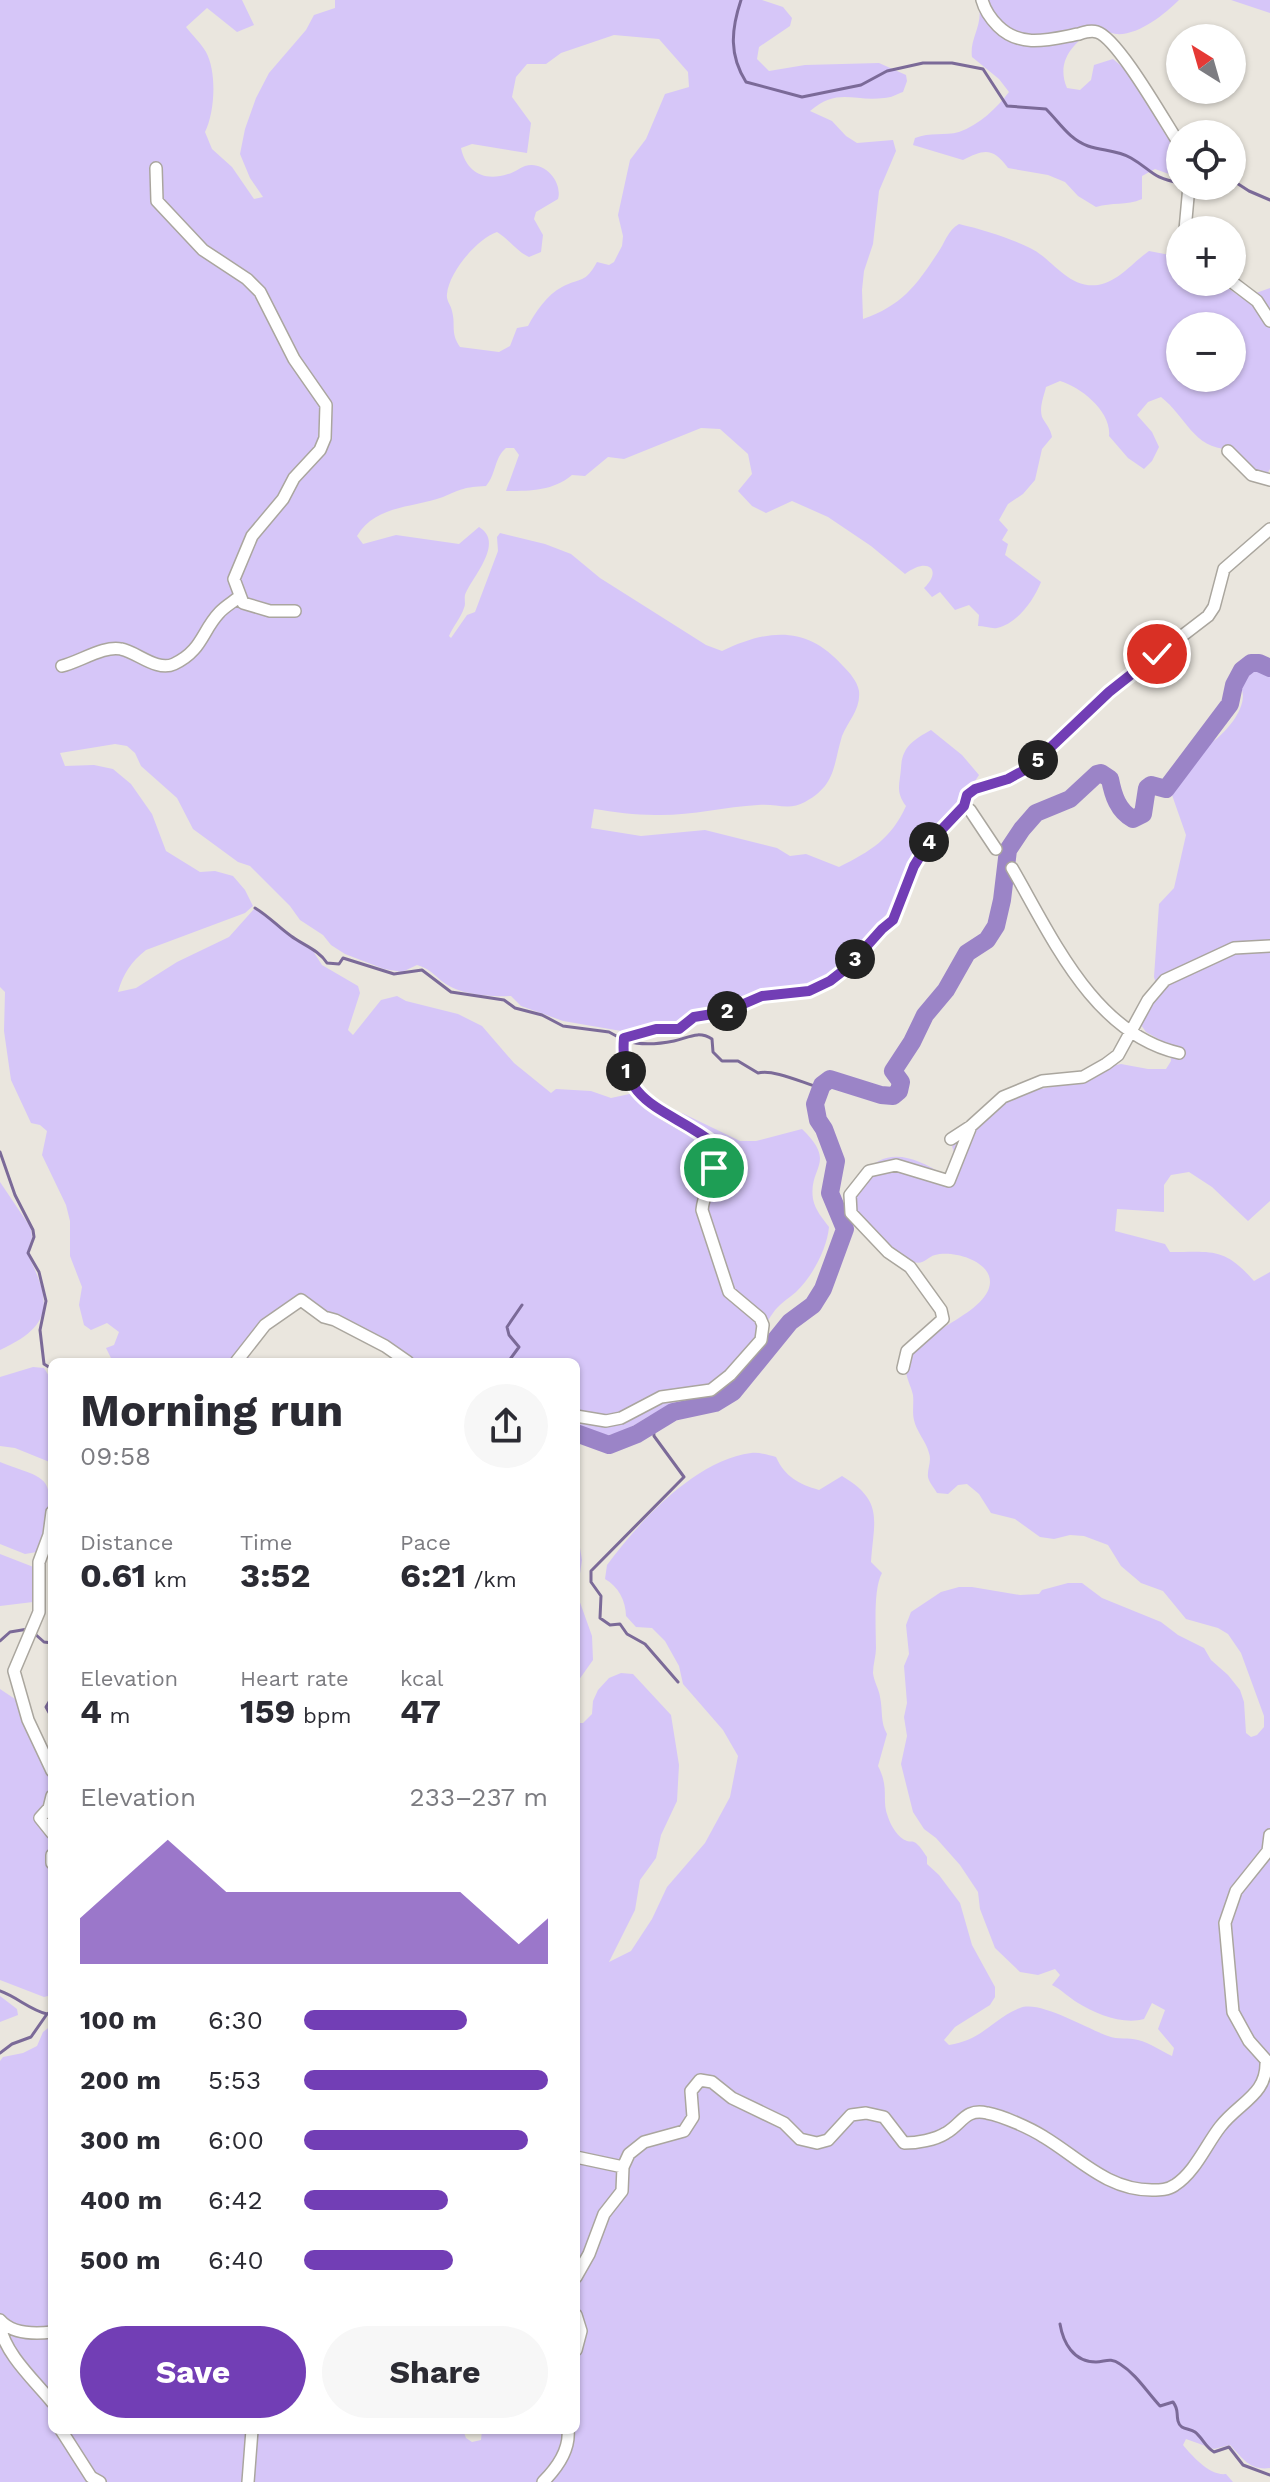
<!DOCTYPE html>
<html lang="en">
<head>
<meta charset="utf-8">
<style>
	body { margin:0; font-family:"Work Sans",sans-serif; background:#f7f7f7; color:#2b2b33; height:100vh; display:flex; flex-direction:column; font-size:30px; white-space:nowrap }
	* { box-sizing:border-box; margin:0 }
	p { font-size:26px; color:#7c7c81 }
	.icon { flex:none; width:44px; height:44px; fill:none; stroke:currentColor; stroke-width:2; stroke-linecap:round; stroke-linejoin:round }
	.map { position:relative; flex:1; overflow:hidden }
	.sheet { position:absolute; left:48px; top:1358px; width:532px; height:1076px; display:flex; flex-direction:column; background:#fff; border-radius:12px; box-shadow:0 2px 6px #0004 }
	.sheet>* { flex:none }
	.needle { width:52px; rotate:323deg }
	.tools { position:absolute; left:1166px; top:24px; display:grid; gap:16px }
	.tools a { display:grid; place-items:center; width:80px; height:80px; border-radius:50%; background:#fff; box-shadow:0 2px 6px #0004; font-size:40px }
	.pin { position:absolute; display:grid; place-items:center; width:68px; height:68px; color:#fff; margin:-34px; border:4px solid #fff; border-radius:50%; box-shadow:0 2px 8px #0007 }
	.km { position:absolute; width:40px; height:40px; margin:-20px; border-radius:50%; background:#222; color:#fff; font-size:22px; line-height:40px; text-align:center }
	.round { display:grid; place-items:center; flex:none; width:84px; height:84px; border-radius:42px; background:#f7f7f7 }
	.head { display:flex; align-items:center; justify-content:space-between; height:136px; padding:0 32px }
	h1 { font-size:44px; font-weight:700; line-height:60px }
	.metrics { display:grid; grid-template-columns:repeat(3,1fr); gap:12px; height:136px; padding:8px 32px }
	.metrics div { display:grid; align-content:center }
	.metrics b { font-size:34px; font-weight:700 }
	.metrics small { font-size:22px; font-weight:400 }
	.metrics p { font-size:22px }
	.chart { height:224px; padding:16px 32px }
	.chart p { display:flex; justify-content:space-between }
	.chart svg { width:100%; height:144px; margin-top:8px; fill:#723eb5; opacity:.7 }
	.cta { display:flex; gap:16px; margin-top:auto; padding:16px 32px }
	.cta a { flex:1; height:92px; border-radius:48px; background:#723eb5; color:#fff; font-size:32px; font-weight:700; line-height:92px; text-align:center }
	.cta a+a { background:#f7f7f7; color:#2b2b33 }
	ul { padding:0 32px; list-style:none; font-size:26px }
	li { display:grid; grid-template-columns:128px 96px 1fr; align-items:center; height:60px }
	li i { height:20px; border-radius:10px; background:#723eb5 }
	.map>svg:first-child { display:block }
</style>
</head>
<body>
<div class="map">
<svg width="1270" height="2482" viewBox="0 0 1270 2482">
	<rect width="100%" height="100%" fill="#eae6de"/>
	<!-- green -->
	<path fill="#d6c6f8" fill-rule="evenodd" d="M0,0h242l12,25 -17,7 -30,-24 -21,19c6,8 15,16 20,25 11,20 9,60 -1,80l7,17 20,18 22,32 9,-2 -13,-19 -10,-24 5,-25 11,-31 13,-25 37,-43 8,-15 21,-7v-8h427l21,7 9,11 -2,8 -31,21 -2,12 12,12 36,-6 74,-2 27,12 1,6 -4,11c-6,2 -12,6 -19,6 -31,4 -46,-11 -74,13l22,10 14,15 11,7 36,-3 3,11 -17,40 -6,53 -9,27 -2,19 1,29c38,-13 53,-33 74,-65 8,-11 10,-23 22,-30 25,6 48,13 71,24 23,11 38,41 68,37 20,-3 35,-23 51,-34l31,6v25h39l23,16 28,-10v181l-3,5 -15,-3 -20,-22c-38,2 -46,-33 -71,-52l-13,5 -11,13 15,17 7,15 -7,14 -8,8 -16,-11 -19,-22c3,-24 -28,-49 -49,-55l-14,6c-2,9 -7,20 -4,30 4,8 8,10 10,20l-10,12 -7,31 -12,14 -15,10 -9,16 9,10 -6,10 6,4 -3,11 36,27c-7,18 -24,42 -44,46 -5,1 -13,-2 -19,-2l1,-11 -10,-10 -14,5 -15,-18 -8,5 -8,-9c19,-18 4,-32 -19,-14l-34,-28 -43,-29 -36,-16 -26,12 -14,-7 -14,-15 14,-17 -4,-20 -28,-25 -19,-1 -77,31 -16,-2 -23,19 -13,-1c-19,16 -42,16 -66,16l13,-36 -5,-7h-8c-12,10 -10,27 -20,38 -22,1 -24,3 -43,11 -30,11 -68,8 -86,39l6,8 33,-9 63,9 20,-17c27,16 -9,52 -14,68 -1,4 1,9 -1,13 -3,9 -11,19 -15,28l2,2 16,-23 8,-3 23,-61 -1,-14 3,-4 45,11 26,10 29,24 106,67 16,6c46,-22 85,-26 121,15 7,7 14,15 16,25 2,18 -11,30 -17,45 -9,30 -6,49 -37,66 -16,9 -30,1 -47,3 -34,2 -69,11 -103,10 -20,0 -41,-3 -61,-6l-3,19 50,8 64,-6 72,18 13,8 16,-2 33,13c32,-16 52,-28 67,-61 -11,-15 -6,-22 -5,-38 1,-21 12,-28 30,-38l31,25 17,20 -21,32 -21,20 -19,25 -27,56 -14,19 -32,37 -35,23 -133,37 -50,8 -64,-11 -42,-15 -10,-10c-21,1 -51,-1 -68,-14 -10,-8 -13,-13 -26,-17l-15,7 -18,-3 -39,-15 -14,-9 -8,-10 -23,-15 -10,-14 -40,-40 -12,-4 -45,-33 -16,-31 -36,-32 -6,-13 -8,-7 -12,-2 -55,9 5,13 29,-1 19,4 18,15 21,30 14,37 34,21 15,-1 18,5 12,14 8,16 -8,7 -99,37c-15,12 -23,24 -28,42l18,-4 41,-26 52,-25 25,-28 17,10 19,18 23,14 9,14 36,21 2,7 -12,37 5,5 28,-35 16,-4 9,5 52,13 24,12 32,37 37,30 5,-4 35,2 20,7 23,-5 27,23 21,-3 58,28h16l46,-12c36,35 6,37 11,70 2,11 10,20 16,28 -2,22 -17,50 -33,65 -8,7 -17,12 -23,21 -12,17 -43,69 -59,79 -15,9 -37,10 -53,18 -34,16 -43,36 -85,18v-66h-162l-36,-26 -56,-25 -17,-13 -65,51 14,13h-141l-7,-14 8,-3 5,-13 -12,-9 -16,7 -7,-5 -5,-20 3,-18 -12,-31v-35l-4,-16 -24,-50 5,-24 -7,-6 -9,-2 -20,-43 -7,-49 1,-39 -5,-5zM614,35l45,4 29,33 1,15 -24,7 -19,45 -16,21 -12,55 5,21 -1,10 -8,16 -5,3 -12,-3c-12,22 -16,15 -35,25 -15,8 -26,24 -34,39l-11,2 -7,18 -11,6 -39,-5c-10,-15 -4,-21 -8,-36 -1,-6 -6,-10 -5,-17 2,-22 30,-55 50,-62 13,8 19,19 32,25l12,-5 2,-17 -9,-16 2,-7 22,-13c5,-17 -14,-39 -33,-33 -6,2 -11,7 -17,8 -24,8 -42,-2 -47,-26l11,-4 55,9 4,-30 -19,-26 4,-20 11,-13h19l15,-11zM1180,326h52v52h-52z
		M977,0h202c-14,14 -41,36 -63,34 -6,-1 -13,-4 -19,-6 -22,13 -42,32 -30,60l13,2 11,-10 3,-15 19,-6 12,10 53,81 2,28 -25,-9 -13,7v23c-16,7 -30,3 -46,8l-18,-11 -13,-14 -17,-7 -40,-7c-15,-21 -24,-19 -45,-8l-50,-15 2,-7c15,-6 30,-2 44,-6 20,-7 38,-24 50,-40l-10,-13 -27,-22c-3,-20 14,-34 5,-57z
		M1231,0h39v13z
		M1262,667l8,4v530l-22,20 -36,-34 -23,-15 -18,3 -7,10v27l-47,-3 -2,22 50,13 5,8c43,0 54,-5 84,29l16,-9v1196c-21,3 -28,-11 -40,-23l-16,4 -28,-10 -3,6c10,12 27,31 43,29l7,8h-1233v-421l3,-4 20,-4 14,-7 6,-14 9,-7v405h411l3,8 6,4 9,-2 1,-10h94v-707h7l9,-9 1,-13 5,-11 11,-12 12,-5 12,1 38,41 8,50 -2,36 -16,34 -5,23 -16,22 -5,30 -26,52 22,-11 21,-32 15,-32 38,-44 25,-46 8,-41 -15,-26 -40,-46 -4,-18 -14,-25 -13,-13 -16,-1 -10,-11c0,-15 -8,-30 -21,-37l2,-14c32,-43 88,-105 144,-112 8,-1 18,2 25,4 9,20 23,27 43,33l23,-14c42,25 32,43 29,86l11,11c-9,16 -6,56 -6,75 0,8 -3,16 -3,25 1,9 6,16 7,24 3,14 0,25 7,37l-9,32c12,23 3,33 10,51 3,9 10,21 19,24 3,1 5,0 7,1 5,2 10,11 13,15v7l12,11 21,28 12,42 23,42v10l-5,8 -35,22 -11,13 5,5c36,-6 43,-26 71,-37 20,-8 67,21 88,28 10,4 20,1 30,4 12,3 23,11 34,16l2,-8 -16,-19 7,-19 -13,-7 -8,16c-21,6 -48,-5 -66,-16 -10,-6 -16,-13 -26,-18l8,-10 -5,-6 -17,6 -18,-3 -25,-24 -15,-39 -2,-17 -18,-27 -24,-27 -12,-9 -11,-17 -12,-48 6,-28 -3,-19 3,-14 -3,-37 5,-12 -3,-29 5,-13 30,-20 18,-5h13l48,8 19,-1 3,-4 26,-7h14l20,15 59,24 17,13 26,13 7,12 17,15 12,15 4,12 2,31 5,4 6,-2 7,-8v-11l-23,-63 -13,-19 -10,-6 -32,-9 -23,-28 -22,-8 -20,-17 -13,-21 -24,-9 -14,-1 -16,4 -14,-2 -25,-18 -24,-6 -12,-19 -12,-10 -9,1 -10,9 -11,-1c-3,-5 -8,-11 -9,-16 -1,-8 4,-16 1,-24 -3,-12 -13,-22 -15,-33 -2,-8 0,-17 -1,-25 -2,-10 -8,-18 -7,-29 3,-33 83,-50 84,-84 0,-22 -38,-32 -55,-27 -8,2 -11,10 -21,7 -11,-3 -22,-14 -30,-21 -20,-19 -44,-37 -22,-66 24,-30 53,-18 81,-1l6,-3 7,-12 -4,-13 47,-41 32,-14 54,-11 22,-13 14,-3 27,5h18l5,-8 -2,-16 -23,-13 -5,-7 18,-32 -5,-16 5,-73 15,-16 12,-53 -14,-40c6,-15 14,-33 26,-44 5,-4 12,-7 17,-11 13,-10 36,-37 25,-54l11,-17z
		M0,1182l31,46 1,9 -5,16c24,48 28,72 -27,97z
		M33,1367l11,1 8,13v82l-37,-15 -15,-2v-69z
		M0,1462c39,16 57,11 46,59 -2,10 -4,22 -9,31l-12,2 -25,-10z
		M576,1524l6,36 -5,34 15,42 1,24 -17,24z
		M0,1554l36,14 -3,34 -33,4z
		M0,1689l18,12 32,78 -4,52 5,18 1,22v124l-8,2 -44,-17z
		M0,1996l17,13 1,6 -18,7z"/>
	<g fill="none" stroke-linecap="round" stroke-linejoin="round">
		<!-- stream -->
		<path stroke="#7b6a98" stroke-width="3" d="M741,0c-10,30 -12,55 5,82l56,15 59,-12 26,-14 36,-8h29l31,6 24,37 39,3c14,14 23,30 42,37 14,5 29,4 43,12 21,12 20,20 49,25
			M1232,180l17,11 21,9
			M255,908c15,9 23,19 36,28 12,9 28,14 36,27l12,1 4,-6 51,16 28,-4 29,22 53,8 11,8 27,7 21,11 46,6 11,6
			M627,1041c13,4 32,3 47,0 14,-3 24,-11 38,-2l1,13 9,9h16l20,12c16,-4 45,10 63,15
			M0,1152l15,43 18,35 1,7 -6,16 11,19 7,29 -6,29 4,34 8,5
			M508,1362l11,-15 -10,-12 -2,-8 15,-22
			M653,1422l1,14 30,41 -93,94v11l10,14 -1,22 10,7 10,-1 7,10 18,10 33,38
			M35,1634l9,8 8,1
			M0,1641l10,-9 18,-3
			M52,1697l-6,10 6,11
			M0,1991c17,6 30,19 47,23l5,-3
			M0,2053l12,-9 19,-7 16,-23
			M1060,2324c3,18 13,38 36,38 9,0 14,-5 24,2 16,10 27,28 40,42l13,-4c6,8 3,10 5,19 2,9 11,7 17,11 7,5 10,15 19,20l15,-5 14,18 27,10"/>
		<!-- river -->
		<path stroke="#9b84c7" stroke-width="18" d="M576,1433l33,12 28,-11 36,-22 42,-9 18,-11 57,-70 23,-17 10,-16 22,-60 -15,-36 6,-32 -12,-32 -6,-9 -3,-16 7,-19 8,-6 51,16 12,1 6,-5 2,-9 -8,-11 19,-29 13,-27 21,-25 21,-37 20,-13 9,-14 6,-26 6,-50 14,-21 14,-16 34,-14 27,-25 4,-1 9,6c3,16 8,32 23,40l10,-5 4,-26 4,-3 15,4 64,-85 4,-19 8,-15 9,-7h8l11,5"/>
		<defs>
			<path id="minor" d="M982,0c3,11 8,18 16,26 23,23 53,13 81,8 6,-2 12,-4 18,-2 21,6 69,92 83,113
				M156,168l1,33 46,49 44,29 13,13 34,67 32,46 -1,33 -5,12 -26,28 -11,21 -31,37 -18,43 9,24 27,8h25
				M1185,230l4,-44
				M1232,282l25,19 13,20
				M1228,451l24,24 18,5
				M62,666c17,-4 43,-21 59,-17 16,3 36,23 53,15 28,-13 28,-33 45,-51 5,-6 14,-11 20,-16
				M964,806l6,4 26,39
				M1012,868c40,69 82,166 167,185
				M951,1139l20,-13 32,-29 39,-16 41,-4 23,-13 12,-9 30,-55 17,-20 69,-32 36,-2
				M236,1362l29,-37 36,-25 23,17 11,3 50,26 23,16
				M903,1368l4,-17 36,-32 -2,-9 -31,-43 -22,-15 -37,-39 -1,-18 19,-24 27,-6 53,16 22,-55
				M576,1416l30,5 15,-3 40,-21 50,-7 19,-15 31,-35 2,-15 -3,-7 -31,-26 -27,-82c2,-21 17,-41 14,-61 -6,-10 -15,-15 -25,-20 -40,-23 -72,-38 -67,-91l32,-9h23l15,-12 31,-5 37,-16 47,-5 21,-10 18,-14 34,-38 11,-9 21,-54 13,-21 37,-39 3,-11 8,-6 33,-10 22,-12 79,-75 99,-76 6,-9 10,-38 46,-40
				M52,1512l-3,23 -10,27v50l-25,59 14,49 24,51
				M52,1796l-3,12 -9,10 12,15
				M52,1855v8
				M576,2157l47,10
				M576,2277l13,-23 15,-40 18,-23 1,-24 6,-13 15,-12 40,-11 9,-14 -2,-26 9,-11 12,2 20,16 52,25 16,16 17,4 11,-3 23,-25 15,-2 18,4 20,26c13,0 31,-3 42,-10 16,-9 19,-25 41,-20 16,3 43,15 57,24 35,21 63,53 108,53 8,0 16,0 23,-5 20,-13 31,-40 45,-58 19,-25 48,-32 46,-67l-17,-19 -16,-29 -8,-89 11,-32 32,-40 2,-16
				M576,2315l5,16 -5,19
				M0,2320c12,14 35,14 52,12
				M0,2326c5,28 34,54 52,76
				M61,2430l30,47 9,5
				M248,2482l4,-52
				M543,2482c14,-14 27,-32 25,-52"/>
		</defs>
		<!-- minor casing -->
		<use href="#minor" stroke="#aaa69e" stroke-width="14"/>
		<!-- minor -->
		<use href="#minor" stroke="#fff" stroke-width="11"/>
	</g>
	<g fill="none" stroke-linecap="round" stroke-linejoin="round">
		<defs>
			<path id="route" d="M714,1168l3,-15 -4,-10c-42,-34 -95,-37 -89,-105l32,-9h23l15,-12 31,-5 37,-16 47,-5 21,-10 18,-14 34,-38 11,-9 21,-54 13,-21 37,-39 3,-11 8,-6 33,-10 22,-12 79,-75 48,-38"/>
		</defs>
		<!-- route casing -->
		<use href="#route" stroke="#fff" stroke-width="16"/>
		<!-- route -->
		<use href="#route" stroke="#723eb5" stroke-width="10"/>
	</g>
</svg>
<div class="tools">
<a><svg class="needle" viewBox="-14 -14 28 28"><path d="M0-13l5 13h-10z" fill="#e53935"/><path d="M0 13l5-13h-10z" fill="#7c7c81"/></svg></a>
<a><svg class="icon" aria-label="locate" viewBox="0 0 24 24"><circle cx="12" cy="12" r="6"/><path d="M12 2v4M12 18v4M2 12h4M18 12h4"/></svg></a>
<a>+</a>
<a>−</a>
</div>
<div class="pin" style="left:714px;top:1168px;background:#1e9e55"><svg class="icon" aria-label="arrive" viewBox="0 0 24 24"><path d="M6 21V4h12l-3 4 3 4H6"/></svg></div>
<div class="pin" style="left:1157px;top:654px;background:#d93025"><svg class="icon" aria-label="check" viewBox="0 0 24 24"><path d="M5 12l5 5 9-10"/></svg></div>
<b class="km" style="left:626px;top:1071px">1</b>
<b class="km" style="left:727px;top:1011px">2</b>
<b class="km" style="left:855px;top:959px">3</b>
<b class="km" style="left:929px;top:842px">4</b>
<b class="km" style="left:1038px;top:760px">5</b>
<section class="sheet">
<div class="head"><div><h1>Morning run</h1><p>09:58</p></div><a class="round"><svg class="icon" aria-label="share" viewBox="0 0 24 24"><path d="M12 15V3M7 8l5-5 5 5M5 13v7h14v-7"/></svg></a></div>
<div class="metrics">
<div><p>Distance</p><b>0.61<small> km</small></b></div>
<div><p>Time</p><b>3:52</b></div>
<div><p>Pace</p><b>6:21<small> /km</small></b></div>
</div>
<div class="metrics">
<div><p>Elevation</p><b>4<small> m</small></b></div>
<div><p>Heart rate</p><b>159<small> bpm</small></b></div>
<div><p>kcal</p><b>47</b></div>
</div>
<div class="chart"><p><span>Elevation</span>233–237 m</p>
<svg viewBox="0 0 160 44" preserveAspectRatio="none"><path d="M0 44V30L10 22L20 14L30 6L40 14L50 22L60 22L70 22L80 22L90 22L100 22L110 22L120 22L130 22L140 30L150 38L160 30V44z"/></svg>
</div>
<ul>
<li><b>100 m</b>6:30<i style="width:67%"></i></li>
<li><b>200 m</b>5:53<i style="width:100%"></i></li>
<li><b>300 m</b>6:00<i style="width:92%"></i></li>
<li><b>400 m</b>6:42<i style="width:59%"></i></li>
<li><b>500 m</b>6:40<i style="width:61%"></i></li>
</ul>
<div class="cta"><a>Save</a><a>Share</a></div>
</section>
</div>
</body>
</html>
